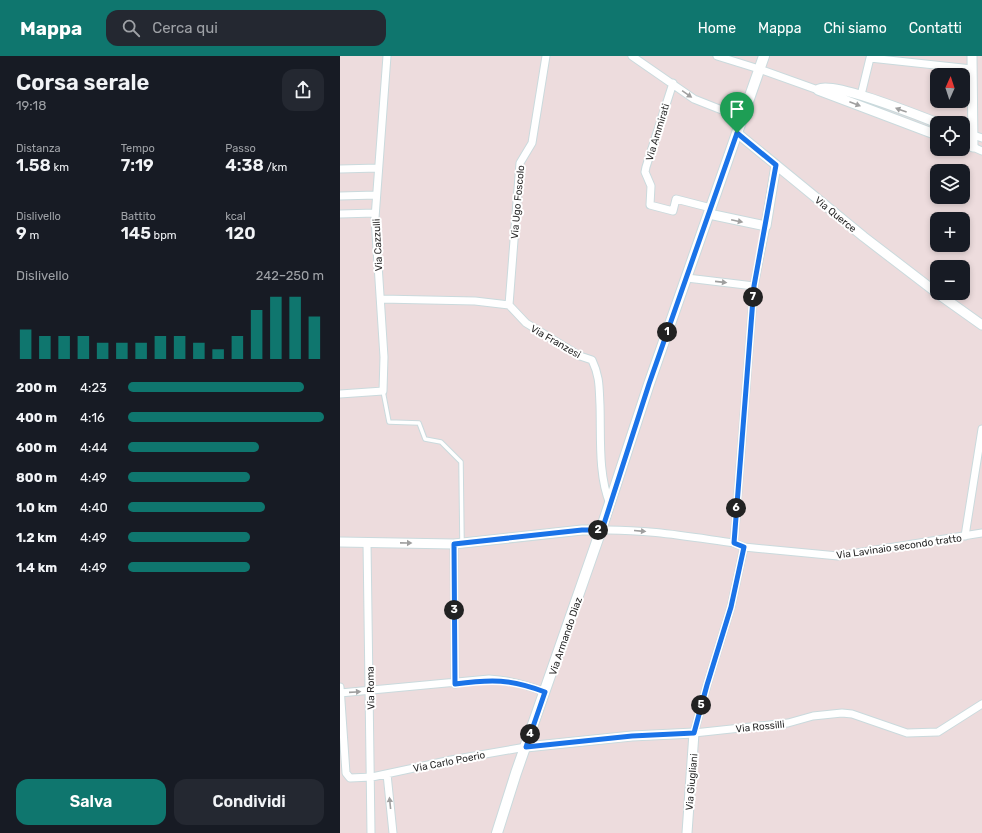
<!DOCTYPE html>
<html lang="it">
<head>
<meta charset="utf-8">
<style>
	body { margin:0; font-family:Rubik,sans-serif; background:#242831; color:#f1f3f6; height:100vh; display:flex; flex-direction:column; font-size:15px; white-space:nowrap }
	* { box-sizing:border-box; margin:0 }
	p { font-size:13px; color:#9ea1a6 }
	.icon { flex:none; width:22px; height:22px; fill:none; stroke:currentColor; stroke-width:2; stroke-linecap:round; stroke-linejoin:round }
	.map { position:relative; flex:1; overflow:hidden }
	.sheet { display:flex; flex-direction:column; background:#171b24; width:340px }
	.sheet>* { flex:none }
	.needle { width:26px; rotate:3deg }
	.controls { position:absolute; left:590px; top:12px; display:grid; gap:8px }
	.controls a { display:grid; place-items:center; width:40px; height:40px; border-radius:8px; background:#171b24; box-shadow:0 2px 6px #0003; font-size:20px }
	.pin { position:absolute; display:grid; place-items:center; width:34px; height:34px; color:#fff; margin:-41px -17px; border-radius:50% 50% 50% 0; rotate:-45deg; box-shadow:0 0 4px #0007 }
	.pin .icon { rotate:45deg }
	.km { position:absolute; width:20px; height:20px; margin:-10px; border-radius:50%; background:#222; color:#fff; font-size:11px; line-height:20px; text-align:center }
	.round { display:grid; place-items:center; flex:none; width:42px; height:42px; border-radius:12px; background:#242831 }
	.summary { display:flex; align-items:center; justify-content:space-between; height:68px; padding:0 16px }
	h1 { font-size:22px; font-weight:600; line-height:30px }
	.metrics { display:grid; grid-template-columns:repeat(3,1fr); gap:6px; height:68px; padding:4px 16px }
	.metrics div { display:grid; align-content:center }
	.metrics b { font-size:17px; font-weight:600 }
	.metrics small { font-size:11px; font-weight:400 }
	.metrics p { font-size:11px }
	.chart { height:112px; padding:8px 16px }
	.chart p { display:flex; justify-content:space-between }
	.chart svg { width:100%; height:72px; margin-top:4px; stroke:#0f766e; stroke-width:6 }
	.primary-button { display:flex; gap:8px; margin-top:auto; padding:8px 16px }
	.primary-button a { flex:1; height:46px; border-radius:12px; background:#0f766e; color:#fff; font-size:16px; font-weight:600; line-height:46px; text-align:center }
	.primary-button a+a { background:#242831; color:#f1f3f6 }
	ul { padding:0 16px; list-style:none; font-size:13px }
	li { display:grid; grid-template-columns:64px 48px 1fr; align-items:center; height:30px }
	li i { height:10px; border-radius:5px; background:#0f766e }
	header { display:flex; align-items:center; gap:24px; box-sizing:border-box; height:56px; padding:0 20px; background:#0f766e; color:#fff }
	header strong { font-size:19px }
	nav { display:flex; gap:22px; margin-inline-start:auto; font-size:14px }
	.search { width:280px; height:36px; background:#242831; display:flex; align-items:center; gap:10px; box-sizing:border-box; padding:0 14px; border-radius:12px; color:#9ea1a6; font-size:15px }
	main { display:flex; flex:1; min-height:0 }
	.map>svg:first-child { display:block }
</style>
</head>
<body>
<header>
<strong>Mappa</strong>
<div class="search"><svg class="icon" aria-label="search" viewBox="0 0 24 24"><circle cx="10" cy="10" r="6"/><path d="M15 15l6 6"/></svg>Cerca qui</div>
<nav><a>Home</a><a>Mappa</a><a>Chi siamo</a><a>Contatti</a></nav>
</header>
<main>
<section class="sheet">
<div class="summary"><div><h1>Corsa serale</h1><p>19:18</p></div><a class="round"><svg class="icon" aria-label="share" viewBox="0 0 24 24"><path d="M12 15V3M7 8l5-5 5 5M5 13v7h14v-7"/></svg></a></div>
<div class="metrics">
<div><p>Distanza</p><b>1.58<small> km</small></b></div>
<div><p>Tempo</p><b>7:19</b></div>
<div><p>Passo</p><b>4:38<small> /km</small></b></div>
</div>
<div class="metrics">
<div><p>Dislivello</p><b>9<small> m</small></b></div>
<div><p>Battito</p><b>145<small> bpm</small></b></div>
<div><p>kcal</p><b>120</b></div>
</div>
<div class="chart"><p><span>Dislivello</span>242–250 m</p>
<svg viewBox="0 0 160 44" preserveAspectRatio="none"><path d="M5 44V26M15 44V30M25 44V30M35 44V30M45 44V34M55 44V34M65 44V34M75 44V30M85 44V30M95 44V34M105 44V38M115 44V30M125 44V14M135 44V6M145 44V6M155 44V18"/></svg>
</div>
<ul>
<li><b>200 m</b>4:23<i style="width:90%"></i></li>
<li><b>400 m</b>4:16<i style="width:100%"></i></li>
<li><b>600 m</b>4:44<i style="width:67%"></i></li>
<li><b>800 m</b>4:49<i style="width:62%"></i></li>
<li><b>1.0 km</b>4:40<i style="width:70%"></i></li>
<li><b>1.2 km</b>4:49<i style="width:62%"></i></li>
<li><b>1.4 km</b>4:49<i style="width:62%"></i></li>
</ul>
<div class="primary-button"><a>Salva</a><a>Condividi</a></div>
</section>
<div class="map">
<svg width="642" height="777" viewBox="0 0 642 777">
	<rect width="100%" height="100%" fill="#eddcdd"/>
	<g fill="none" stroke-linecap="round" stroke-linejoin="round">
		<defs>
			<path id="service" d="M43,335l6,31 30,1 6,16 16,3 20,20 1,80"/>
			<path id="minor" d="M292,0l62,43 48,19
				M377,0l42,13 59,21
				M333,27l-27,84 -1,5 6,14 -1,19 23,6 3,-12 35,9
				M521,39l9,-37 102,11
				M633,79l9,3
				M633,91l9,4
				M0,113l38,-1
				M0,140l36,-1
				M0,158l35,-1
				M347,222l67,8
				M41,243l94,2 34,4 17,18 54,33 12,4c8,17 7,27 8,45 1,32 -2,70 10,99
				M169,249l11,-142 12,-20 14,-87
				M0,338l43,-3 1,-34 -9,-139 12,-162
				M261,474c45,-1 89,7 133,13l10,4 94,9 144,-23
				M625,480l17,-107
				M27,486l4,291
				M394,487l20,-257 12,-60
				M114,488l1,140
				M404,491l-13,60 -24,78 -13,48 94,-10 25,-7 29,-3 10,1 55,19 31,-1 44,-28
				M0,631l6,86 4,5 22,-1 79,-17 75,-13
				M0,637l149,-14c20,1 38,6 56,13
				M47,718l6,59"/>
			<path id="tertiary" d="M479,33c14,-8 100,27 119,34
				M478,34l119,45
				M623,76l10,3
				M397,77l127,104 73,56
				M623,88l10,3 -1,-91
				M369,158l57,12 10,-61
				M597,237l45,32
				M0,486l114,2 128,-14h19
				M186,691l106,-11 62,-3 -7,100"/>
			<path id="secondary" d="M157,777l19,-60 85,-243 48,-146 115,-328"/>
		</defs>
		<!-- service casing -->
		<use href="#service" stroke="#cadadd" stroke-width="5.5"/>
		<!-- minor casing -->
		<use href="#minor" stroke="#cadadd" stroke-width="9"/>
		<!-- tertiary casing -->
		<use href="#tertiary" stroke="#cadadd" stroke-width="11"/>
		<!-- secondary casing -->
		<use href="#secondary" stroke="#cadadd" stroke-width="12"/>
		<!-- service -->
		<use href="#service" stroke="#fff" stroke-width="3.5"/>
		<!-- minor -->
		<use href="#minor" stroke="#fff" stroke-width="7"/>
		<!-- tertiary -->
		<use href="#tertiary" stroke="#fff" stroke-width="9"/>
		<!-- secondary -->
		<use href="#secondary" stroke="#fff" stroke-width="10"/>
	</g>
	<!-- one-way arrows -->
	<defs><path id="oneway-solid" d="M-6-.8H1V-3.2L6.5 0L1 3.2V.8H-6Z"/></defs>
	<g fill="#9f9f9f">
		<use href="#oneway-solid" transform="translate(347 38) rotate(35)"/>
		<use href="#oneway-solid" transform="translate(515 48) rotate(21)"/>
		<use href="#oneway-solid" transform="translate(561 54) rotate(-160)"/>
		<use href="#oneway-solid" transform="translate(397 165) rotate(12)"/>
		<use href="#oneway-solid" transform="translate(381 226) rotate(6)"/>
		<use href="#oneway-solid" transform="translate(300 475) rotate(5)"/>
		<use href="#oneway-solid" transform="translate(66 487) rotate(1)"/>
		<use href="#oneway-solid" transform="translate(15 636) rotate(-4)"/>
		<use href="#oneway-solid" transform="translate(50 747) rotate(-96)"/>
	</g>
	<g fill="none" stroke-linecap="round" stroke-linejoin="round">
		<defs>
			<path id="route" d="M397,77l39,32 -22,121 -20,257 10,4 -13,60 -24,78 -13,48 -62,3 -106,11 19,-55c-35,-13 -53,-13 -90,-8l-1,-140 128,-14h20l47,-146z"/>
		</defs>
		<!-- route casing -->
		<use href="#route" stroke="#fff" stroke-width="8"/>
		<!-- route -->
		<use href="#route" stroke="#1a73e8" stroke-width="5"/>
	</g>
	<g text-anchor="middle" stroke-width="4" stroke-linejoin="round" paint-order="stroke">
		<!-- street labels -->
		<g font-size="10" fill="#2a2a2a" stroke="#fff">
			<text transform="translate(317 76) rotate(-73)" y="4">Via Ammirati</text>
			<text transform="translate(177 146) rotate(-85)" y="4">Via Ugo Foscolo</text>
			<text transform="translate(496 158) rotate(39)" y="4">Via Querce</text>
			<text transform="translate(37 189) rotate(-93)" y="4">Via Cazzulli</text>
			<text transform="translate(216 285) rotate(30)" y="4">Via Franzesi</text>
			<text transform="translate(559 490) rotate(-8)" y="4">Via Lavinaio secondo tratto</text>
			<text transform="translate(225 580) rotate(-71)" y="4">Via Armando Diaz</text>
			<text transform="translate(30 632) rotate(-91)" y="4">Via Roma</text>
			<text transform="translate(420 670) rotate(-6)" y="4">Via Rossilli</text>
			<text transform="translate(109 705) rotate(-11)" y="4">Via Carlo Poerio</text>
			<text transform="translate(351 726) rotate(-85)" y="4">Via Giugliani</text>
		</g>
	</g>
</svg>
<div class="controls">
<a><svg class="needle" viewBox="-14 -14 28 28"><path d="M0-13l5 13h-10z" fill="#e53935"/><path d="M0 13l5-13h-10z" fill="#9ea1a6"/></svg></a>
<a><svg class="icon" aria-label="locate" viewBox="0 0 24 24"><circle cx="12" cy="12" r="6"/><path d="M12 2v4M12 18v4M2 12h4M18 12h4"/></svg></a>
<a><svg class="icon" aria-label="layers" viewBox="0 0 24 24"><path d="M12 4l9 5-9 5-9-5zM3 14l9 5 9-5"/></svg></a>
<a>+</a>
<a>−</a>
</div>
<div class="pin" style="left:397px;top:77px;background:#1e9e55"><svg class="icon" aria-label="arrive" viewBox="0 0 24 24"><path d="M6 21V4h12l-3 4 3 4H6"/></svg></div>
<b class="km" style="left:327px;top:276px">1</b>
<b class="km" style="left:258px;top:474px">2</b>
<b class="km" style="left:114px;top:554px">3</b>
<b class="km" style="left:190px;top:678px">4</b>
<b class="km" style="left:361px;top:649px">5</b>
<b class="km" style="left:396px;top:452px">6</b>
<b class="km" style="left:413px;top:241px">7</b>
</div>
</main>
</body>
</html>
